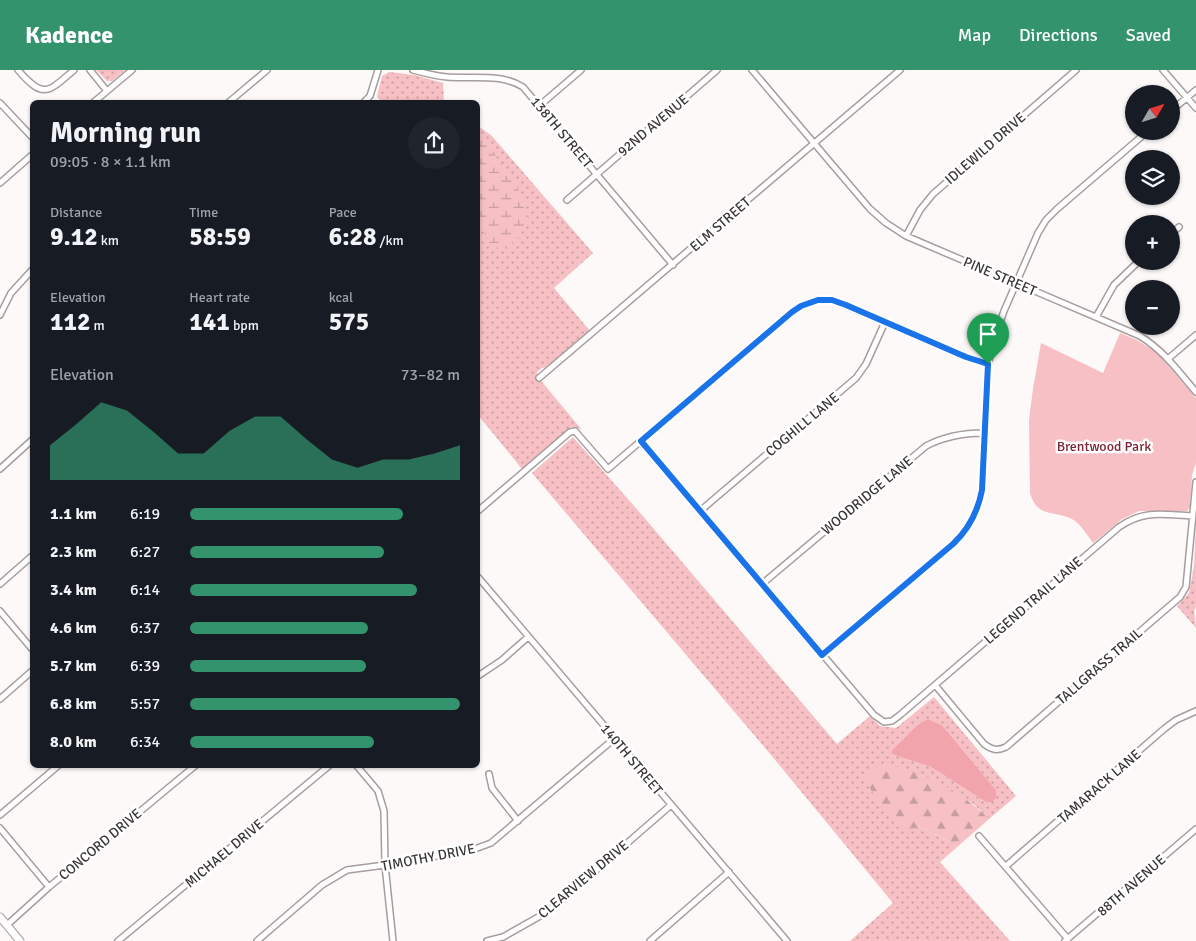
<!DOCTYPE html>
<html lang="en">
<head>
<meta charset="utf-8">
<style>
	body { margin:0; font-family:Signika,sans-serif; background:#20242c; color:#f1f3f6; height:100vh; display:flex; flex-direction:column; font-size:19px; white-space:nowrap }
	* { box-sizing:border-box; margin:0 }
	p { font-size:16px; color:#9ea1a6 }
	.icon { flex:none; width:28px; height:28px; fill:none; stroke:currentColor; stroke-width:2; stroke-linecap:round; stroke-linejoin:round }
	.map { position:relative; flex:1; overflow:hidden }
	.panel { position:absolute; left:30px; top:30px; width:450px; height:668px; display:flex; flex-direction:column; background:#171b24; border-radius:8px; box-shadow:0 1px 4px #0004 }
	.panel>* { flex:none }
	.needle { width:32px; rotate:51deg }
	.controls { position:absolute; left:1125px; top:15px; display:grid; gap:10px }
	.controls a { display:grid; place-items:center; width:55px; height:55px; border-radius:50%; background:#171b24; box-shadow:0 1px 4px #0004; font-size:25px }
	.pin { position:absolute; display:grid; place-items:center; width:42px; height:42px; color:#fff; margin:-51px -21px; border-radius:50% 50% 50% 0; rotate:-45deg; box-shadow:0 0 5px #0007 }
	.pin .icon { rotate:45deg }
	.round { display:grid; place-items:center; flex:none; width:52px; height:52px; border-radius:26px; background:#20242c }
	.overview { display:flex; align-items:center; justify-content:space-between; height:85px; padding:0 20px }
	h1 { font-size:28px; font-weight:700; line-height:38px }
	.figures { display:grid; grid-template-columns:repeat(3,1fr); gap:8px; height:85px; padding:5px 20px }
	.figures div { display:grid; align-content:center }
	.figures b { font-size:25px; font-weight:700 }
	.figures small { font-size:14px; font-weight:400 }
	.figures p { font-size:14px }
	.chart { height:140px; padding:10px 20px }
	.chart p { display:flex; justify-content:space-between }
	.chart svg { width:100%; height:90px; margin-top:5px; fill:#33936d; opacity:.7 }
	ul { padding:0 20px; list-style:none; font-size:16px }
	li { display:grid; grid-template-columns:80px 60px 1fr; align-items:center; height:38px }
	li i { height:12px; border-radius:6px; background:#33936d }
	header { display:flex; align-items:center; gap:30px; box-sizing:border-box; height:70px; padding:0 25px; background:#33936d; color:#fff }
	header strong { font-size:24px }
	nav { display:flex; gap:28px; margin-inline-start:auto; font-size:18px }
	.map>svg:first-child { display:block }
</style>
</head>
<body>
<header>
<strong>Kadence</strong>
<nav><a>Map</a><a>Directions</a><a>Saved</a></nav>
</header>
<div class="map">
<svg width="1196" height="871" viewBox="0 0 1196 871">
	<defs>
		<pattern id="grass-dots" width="8" height="8" patternUnits="userSpaceOnUse" patternTransform="scale(1.25)"><rect width="8" height="8" fill="#f6c0c4"/><path d="M2 2h.1M6 6h.1" fill="none" stroke="#c89da0" stroke-width="1.8" stroke-linecap="round"/></pattern>
		<pattern id="forest-firs" width="22" height="20" patternUnits="userSpaceOnUse" patternTransform="scale(1.25)"><rect width="22" height="20" fill="#f6c0c4"/><path d="M5 1l3.5 6h-7zM16 11l3.5 6h-7z" fill="#c89da0"/></pattern>
		<pattern id="wetland-marsh" width="20" height="14" patternUnits="userSpaceOnUse" patternTransform="scale(1.25)"><rect width="20" height="14" fill="#f6c0c4"/><path d="M1 5h8M5 5V1M11 12h8M15 12V8" fill="none" stroke="#c89da0"/></pattern>
	</defs>
	<rect width="100%" height="100%" fill="#fef9f9"/>
	<!-- grass -->
	<path fill="url(#grass-dots)" fill-rule="evenodd" d="M96,0h29l-13,11h-5z
		M389,2l25,3 29,8 1,19h-63l-4,-6 5,-20z
		M478,56l13,9 102,118 -39,35 36,43 -42,36 -6,1 -5,4v4l45,54 -6,-3h-5l-49,42 -44,-54z
		M573,367l69,78 195,229 33,-28 10,10 16,2 38,-31 82,99 -27,23 -18,-17 -103,-29 -4,2 57,53 32,15 3,5 -16,14 70,79h-160l43,-38 -122,-148 -239,-282zM928,649l14,6 54,65 1,7 -11,5 -55,-35 -37,-12 -3,-4 26,-26z
		M1196,457v79l-2,5 2,17 -19,-22 12,-13 5,-27z"/>
	<!-- forest -->
	<path fill="url(#forest-firs)" d="M884,693c42,10 74,26 105,56l-33,29 -3,-5 -32,-15 -19,1 -26,-30 -13,-24z"/>
	<!-- wetland -->
	<path fill="url(#wetland-marsh)" d="M478,65c8,4 17,16 19,25 11,4 33,49 31,60 -2,4 -6,14 -9,17 -5,4 -8,6 -10,12l-17,-2 -14,-26z"/>
	<!-- park -->
	<path fill="#f6c0c4" d="M1120,263l17,7 20,13 39,45v65l-4,12 -2,32 -3,4h-48l-17,8 -29,24c-5,-7 -13,-20 -21,-24 -19,-9 -35,-1 -42,-26l-1,-73 4,-31 8,-46 62,30z"/>
	<!-- water -->
	<path fill="#f2a4ac" d="M928,649l14,6 54,65 1,7 -5,5h-6l-55,-35 -37,-12 -3,-4 26,-26z"/>
	<g fill="none" stroke-linecap="round" stroke-linejoin="round">
		<defs>
			<path id="street" d="M18,0c26,30 30,22 56,0
				M90,0l17,21
				M413,0c11,3 22,6 34,7 25,2 54,-4 76,10l150,178
				M752,0l118,139 16,14 20,13 234,100c24,15 38,35 56,56
				M1163,0l33,38
				M94,32l38,-32
				M229,32l38,-32
				M364,32l6,-6 8,-26
				M0,33l32,34
				M539,36l42,-36
				M1171,41l25,-21
				M0,113l32,-28
				M567,130l150,-130
				M1171,164l8,-7
				M906,166l14,-26 13,-16 143,-124
				M0,245l11,-22 21,-23
				M1096,247l18,-32 25,-24
				M1169,288l27,-23
				M539,308l361,-308
				M641,371l233,274 10,7 8,-1 8,-6 219,-188c26,-18 45,-12 74,-11
				M0,399l32,-29
				M478,441l92,-79 5,-1 33,38 184,-157c14,-10 28,-15 45,-10l129,55 22,7
				M700,441l156,-133 10,-14 19,-42
				M478,507l309,364
				M0,514l32,-28
				M762,514l164,-138c19,-10 37,-13 58,-13
				M0,541l32,38
				M822,585l131,-111c16,-15 25,-33 29,-54l6,-126 7,-27 9,-26 34,-78 8,-13 11,-11 91,-78
				M478,606l24,-16 26,-23
				M935,615l49,59c8,6 13,7 22,3l174,-150 6,-10 10,-105
				M0,629l32,-28
				M356,695l22,26 6,20 1,54 8,76
				M489,704l3,14 26,33
				M0,745l59,-50
				M0,758l49,59
				M979,766l89,103
				M1006,796l158,-137 12,-9 20,-9
				M7,855l42,-38 147,-122
				M118,871l212,-176
				M257,871l65,-56 25,-15 38,-5 87,-15 19,-7 124,-105
				M487,871l16,-4 46,-26 122,-106
				M650,871l79,-69
				M1065,871l131,-112"/>
			<path id="secondary" d="M0,847l20,24"/>
		</defs>
		<!-- street casing -->
		<use href="#street" stroke="#a69d9e" stroke-width="8"/>
		<!-- secondary casing -->
		<use href="#secondary" stroke="#a69d9e" stroke-width="9"/>
		<!-- street -->
		<use href="#street" stroke="#fff" stroke-width="5"/>
		<!-- secondary -->
		<use href="#secondary" stroke="#fff" stroke-width="7"/>
	</g>
	<g fill="none" stroke-linecap="round" stroke-linejoin="round">
		<defs>
			<path id="route" d="M818,230h14l14,5 120,52 22,7 -6,126c-4,21 -13,39 -29,54l-131,111 -181,-214 151,-129 9,-6z"/>
		</defs>
		<!-- route casing -->
		<use href="#route" stroke="#fff" stroke-width="10"/>
		<!-- route -->
		<use href="#route" stroke="#1a73e8" stroke-width="6"/>
	</g>
	<g text-anchor="middle" stroke-width="5" stroke-linejoin="round" paint-order="stroke">
		<!-- street labels -->
		<g font-size="14" fill="#3a3637" stroke="#fff">
			<text transform="translate(653 55) rotate(-40)" y="5">92ND AVENUE</text>
			<text transform="translate(562 62) rotate(50)" y="5">138TH STREET</text>
			<text transform="translate(985 78) rotate(-41)" y="5">IDLEWILD DRIVE</text>
			<text transform="translate(720 154) rotate(-41)" y="5">ELM STREET</text>
			<text transform="translate(1000 206) rotate(23)" y="5">PINE STREET</text>
			<text transform="translate(802 354) rotate(-40)" y="5">COGHILL LANE</text>
			<text transform="translate(867 425) rotate(-40)" y="5">WOODRIDGE LANE</text>
			<text transform="translate(1033 530) rotate(-41)" y="5">LEGEND TRAIL LANE</text>
			<text transform="translate(1099 596) rotate(-41)" y="5">TALLGRASS TRAIL</text>
			<text transform="translate(632 689) rotate(50)" y="5">140TH STREET</text>
			<text transform="translate(1099 716) rotate(-41)" y="5">TAMARACK LANE</text>
			<text transform="translate(100 774) rotate(-40)" y="5">CONCORD DRIVE</text>
			<text transform="translate(224 783) rotate(-40)" y="5">MICHAEL DRIVE</text>
			<text transform="translate(428 787) rotate(-11)" y="5">TIMOTHY DRIVE</text>
			<text transform="translate(583 809) rotate(-40)" y="5">CLEARVIEW DRIVE</text>
			<text transform="translate(1131 815) rotate(-41)" y="5">88TH AVENUE</text>
		</g>
		<!-- park labels -->
		<g font-size="14" fill="#7e2536" stroke="#fff">
			<text x="1104" y="381">Brentwood Park</text>
		</g>
	</g>
</svg>
<div class="controls">
<a><svg class="needle" viewBox="-14 -14 28 28"><path d="M0-13l5 13h-10z" fill="#e53935"/><path d="M0 13l5-13h-10z" fill="#9ea1a6"/></svg></a>
<a><svg class="icon" aria-label="layers" viewBox="0 0 24 24"><path d="M12 4l9 5-9 5-9-5zM3 14l9 5 9-5"/></svg></a>
<a>+</a>
<a>−</a>
</div>
<div class="pin" style="left:988px;top:294px;background:#1e9e55"><svg class="icon" aria-label="arrive" viewBox="0 0 24 24"><path d="M6 21V4h12l-3 4 3 4H6"/></svg></div>
<section class="panel">
<div class="overview"><div><h1>Morning run</h1><p>09:05 · 8 × 1.1 km</p></div><a class="round"><svg class="icon" aria-label="share" viewBox="0 0 24 24"><path d="M12 15V3M7 8l5-5 5 5M5 13v7h14v-7"/></svg></a></div>
<div class="figures">
<div><p>Distance</p><b>9.12<small> km</small></b></div>
<div><p>Time</p><b>58:59</b></div>
<div><p>Pace</p><b>6:28<small> /km</small></b></div>
</div>
<div class="figures">
<div><p>Elevation</p><b>112<small> m</small></b></div>
<div><p>Heart rate</p><b>141<small> bpm</small></b></div>
<div><p>kcal</p><b>575</b></div>
</div>
<div class="chart"><p><span>Elevation</span>73–82 m</p>
<svg viewBox="0 0 160 44" preserveAspectRatio="none"><path d="M0 44V27L10 17L20 6L30 10L40 20L50 31L60 31L70 20L80 13L90 13L100 24L110 34L120 38L130 34L140 34L150 31L160 27V44z"/></svg>
</div>
<ul>
<li><b>1.1 km</b>6:19<i style="width:79%"></i></li>
<li><b>2.3 km</b>6:27<i style="width:72%"></i></li>
<li><b>3.4 km</b>6:14<i style="width:84%"></i></li>
<li><b>4.6 km</b>6:37<i style="width:66%"></i></li>
<li><b>5.7 km</b>6:39<i style="width:65%"></i></li>
<li><b>6.8 km</b>5:57<i style="width:100%"></i></li>
<li><b>8.0 km</b>6:34<i style="width:68%"></i></li>
</ul>
</section>
</div>
</body>
</html>
